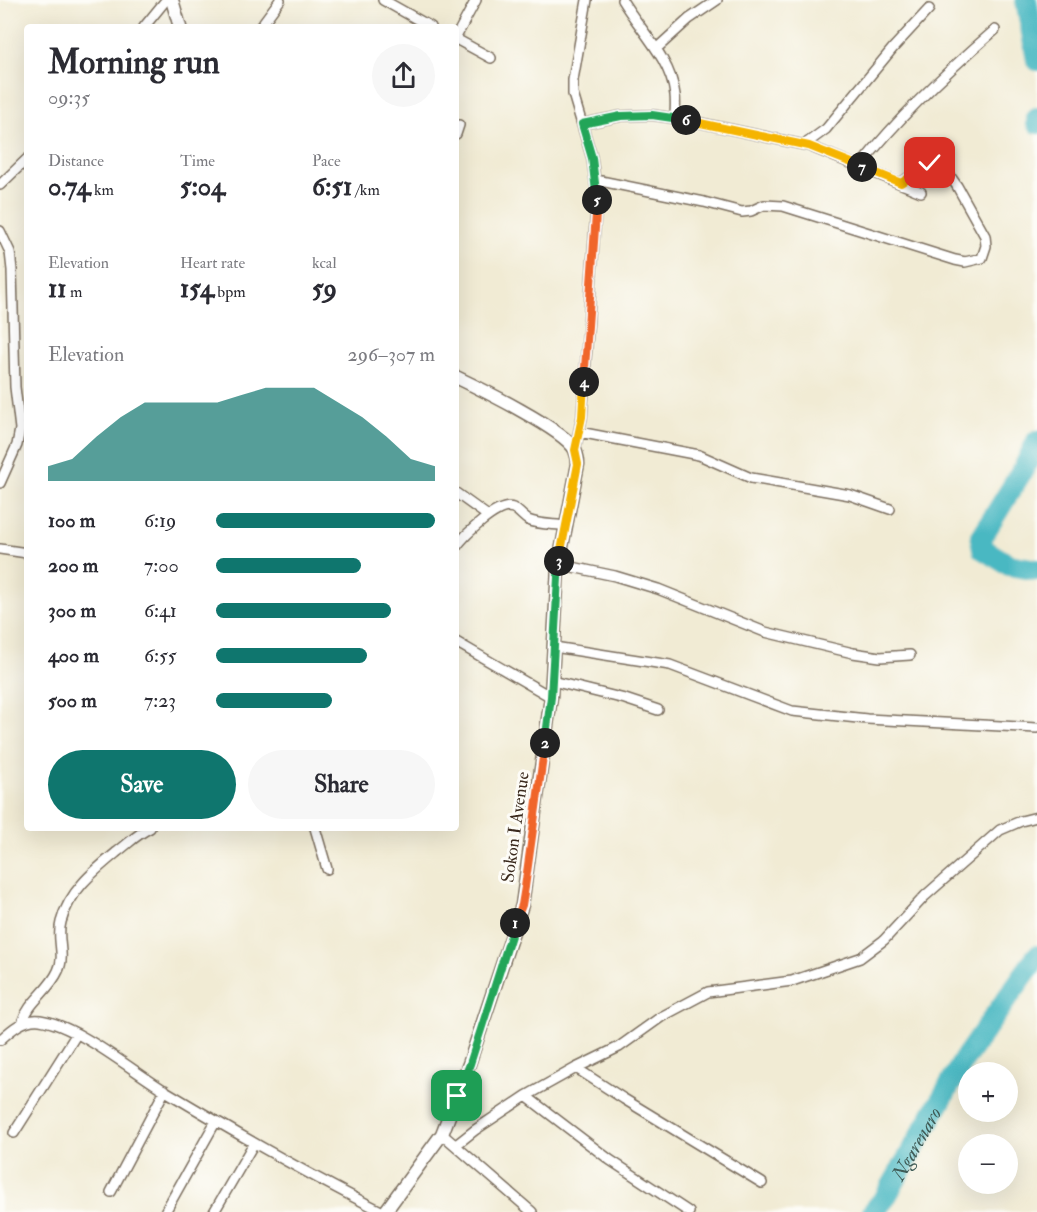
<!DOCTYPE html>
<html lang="en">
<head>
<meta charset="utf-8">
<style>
	body { margin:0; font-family:"IM FELL Double Pica",serif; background:#f7f7f7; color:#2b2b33; height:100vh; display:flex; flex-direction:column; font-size:22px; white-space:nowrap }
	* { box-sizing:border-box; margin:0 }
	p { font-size:20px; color:#7c7c81 }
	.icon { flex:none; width:33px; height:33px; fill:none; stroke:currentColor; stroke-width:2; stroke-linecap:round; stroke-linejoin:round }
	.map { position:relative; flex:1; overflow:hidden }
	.side { position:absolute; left:24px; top:24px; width:435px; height:807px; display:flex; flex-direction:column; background:#fff; border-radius:6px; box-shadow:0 6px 24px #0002 }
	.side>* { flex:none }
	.buttons { position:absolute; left:958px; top:1062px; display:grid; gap:12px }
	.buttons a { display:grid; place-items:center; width:60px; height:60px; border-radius:50%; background:#fff; box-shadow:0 6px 24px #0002; font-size:30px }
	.pin { position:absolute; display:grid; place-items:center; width:51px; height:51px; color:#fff; margin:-26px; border-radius:12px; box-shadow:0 3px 9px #0006 }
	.km { position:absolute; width:30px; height:30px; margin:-15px; border-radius:50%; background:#222; color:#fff; font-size:16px; line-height:30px; text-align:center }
	.round { display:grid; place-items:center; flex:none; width:63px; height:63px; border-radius:32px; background:#f7f7f7 }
	.head { display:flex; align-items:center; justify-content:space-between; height:102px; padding:0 24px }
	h1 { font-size:33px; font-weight:800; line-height:45px }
	.metrics { display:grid; grid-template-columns:repeat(3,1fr); gap:9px; height:102px; padding:6px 24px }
	.metrics div { display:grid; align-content:center }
	.metrics b { font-size:26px; font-weight:800 }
	.metrics small { font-size:16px; font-weight:400 }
	.metrics p { font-size:16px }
	.chart { height:168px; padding:12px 24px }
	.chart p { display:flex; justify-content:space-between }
	.chart svg { width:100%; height:108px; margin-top:6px; fill:#0f766e; opacity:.7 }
	.cta { display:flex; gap:12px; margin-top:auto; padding:12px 24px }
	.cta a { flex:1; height:69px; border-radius:36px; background:#0f766e; color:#fff; font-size:24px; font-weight:800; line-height:69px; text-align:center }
	.cta a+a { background:#f7f7f7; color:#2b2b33 }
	ul { padding:0 24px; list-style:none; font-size:20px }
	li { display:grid; grid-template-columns:96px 72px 1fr; align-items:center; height:45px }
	li i { height:15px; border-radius:8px; background:#0f766e }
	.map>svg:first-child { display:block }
</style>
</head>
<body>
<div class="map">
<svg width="1037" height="1212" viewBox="0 0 1037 1212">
	<rect width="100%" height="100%" fill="#fdfcf7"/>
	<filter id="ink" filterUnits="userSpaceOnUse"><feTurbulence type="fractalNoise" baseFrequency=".0167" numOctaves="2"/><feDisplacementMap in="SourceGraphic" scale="12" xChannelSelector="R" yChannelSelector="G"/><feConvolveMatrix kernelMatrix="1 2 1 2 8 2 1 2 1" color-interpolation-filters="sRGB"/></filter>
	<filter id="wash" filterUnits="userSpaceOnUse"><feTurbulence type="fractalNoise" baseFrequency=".008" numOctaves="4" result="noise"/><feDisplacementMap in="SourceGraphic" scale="24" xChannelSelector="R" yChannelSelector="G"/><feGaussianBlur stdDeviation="1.35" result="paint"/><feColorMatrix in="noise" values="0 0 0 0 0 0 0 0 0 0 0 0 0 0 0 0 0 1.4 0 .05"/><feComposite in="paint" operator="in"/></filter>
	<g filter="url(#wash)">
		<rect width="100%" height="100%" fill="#f1ebd4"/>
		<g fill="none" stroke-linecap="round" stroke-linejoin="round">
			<!-- river -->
			<g stroke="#49b8c2" stroke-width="22">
				<path d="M1026,0l11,60"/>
				<path d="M1037,118v5"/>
				<path d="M1037,441l-13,27 -43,70 2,11 26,16 28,5"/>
				<path id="s1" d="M873,1212l12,-14 80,-140 72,-102"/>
			</g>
		</g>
	</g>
	<g filter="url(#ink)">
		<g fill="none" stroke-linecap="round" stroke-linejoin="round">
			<defs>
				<path id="minor" d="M383,0l48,27
					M622,0c18,30 49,59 53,95 1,8 0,16 0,24
					M144,27l22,-27
					M260,27l20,-27
					M456,37l20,-37
					M456,39l35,19
					M656,49l33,-30 28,-19
					M582,124l39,-8 31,-1 35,5 122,26 112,46
					M456,134l3,-9
					M804,145l22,-16 67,-81 36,-39
					M860,166c40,-50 86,-94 135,-136
					M596,180l108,22 38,10 9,-1 13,-6 19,1 172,54 10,2 17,-4 4,-12 -1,-10 -28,-50 -16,-23 -3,-2 -8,2 -29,20
					M0,185l27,-26
					M0,231l10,21 2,18 3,117 5,42 -3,16 -17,38
					M579,432l120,23 52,23 99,17 40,14
					M575,450l7,-33 15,-221 -5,-38 -19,-64v-14l14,-80
					M456,493l32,23
					M456,547c8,-11 42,-45 57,-39 6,3 10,9 15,12 11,5 27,4 38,6
					M0,549l27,4
					M558,564l57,12 43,13 107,43 88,21 27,4 30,-2
					M456,642l95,55
					M554,647l116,18 122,46 75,8 170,9
					M552,681l73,18 33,11
					M315,828l12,41
					M22,1023c6,-21 27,-32 36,-52 8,-16 -2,-32 3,-49 8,-31 33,-51 56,-70 12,-9 20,-18 33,-24
					M0,1040c11,-10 24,-22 40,-20 39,6 92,51 127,72 70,42 142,83 216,120
					M576,1068l48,31 138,84
					M526,1096l84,64 79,52
					M14,1133l62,-98
					M442,1134l90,78
					M456,1145l19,-15 51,-34 50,-28 43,-21 42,-30 47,-25 84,-11 68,-23 24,-18 41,-44 75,-66 21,-9 16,-4
					M111,1192l54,-102
					M165,1212l51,-91
					M214,1212l40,-69"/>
				<path id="tertiary" d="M172,0l8,27
					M385,1212l57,-78 27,-70 53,-159 29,-208 7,-130 20,-103c0,-4 -1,-9 -3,-14 -10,-20 -96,-62 -119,-73"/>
			</defs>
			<!-- minor casing -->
			<use href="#minor" stroke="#7b6e5e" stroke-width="12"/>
			<!-- tertiary casing -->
			<use href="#tertiary" stroke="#7b6e5e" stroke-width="15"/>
			<!-- minor -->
			<use href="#minor" stroke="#fff" stroke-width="9"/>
			<!-- tertiary -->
			<use href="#tertiary" stroke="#fff" stroke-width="12"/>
		</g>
	</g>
	<g fill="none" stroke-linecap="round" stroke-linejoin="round" filter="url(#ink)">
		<defs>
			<path id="split-1" d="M457,1096l13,-32 45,-141"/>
			<path id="split-2" d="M515,923l7,-18 3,-18 20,-144"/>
			<path id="split-3" d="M545,743l6,-46 8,-136"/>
			<path id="split-4" d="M559,561l19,-97 -3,-14 7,-33 2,-35"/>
			<path id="split-5" d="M584,382l13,-182"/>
			<path id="split-6" d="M597,200l-5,-42 -10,-34 39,-8 31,-1 34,5"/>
			<path id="split-7" d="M686,120l123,26 53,21"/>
			<path id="split-8" d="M862,167l39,16 29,-20"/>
		</defs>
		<!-- split-1 casing -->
		<use href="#split-1" stroke="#fff" stroke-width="12"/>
		<!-- split-2 casing -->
		<use href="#split-2" stroke="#fff" stroke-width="12"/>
		<!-- split-3 casing -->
		<use href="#split-3" stroke="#fff" stroke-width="12"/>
		<!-- split-4 casing -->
		<use href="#split-4" stroke="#fff" stroke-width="12"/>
		<!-- split-5 casing -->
		<use href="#split-5" stroke="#fff" stroke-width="12"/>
		<!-- split-6 casing -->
		<use href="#split-6" stroke="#fff" stroke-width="12"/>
		<!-- split-7 casing -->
		<use href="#split-7" stroke="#fff" stroke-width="12"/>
		<!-- split-8 casing -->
		<use href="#split-8" stroke="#fff" stroke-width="12"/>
		<!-- split-1 -->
		<use href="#split-1" stroke="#22a559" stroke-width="8"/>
		<!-- split-2 -->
		<use href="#split-2" stroke="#f0652b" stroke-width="8"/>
		<!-- split-3 -->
		<use href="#split-3" stroke="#22a559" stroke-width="8"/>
		<!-- split-4 -->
		<use href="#split-4" stroke="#f5b400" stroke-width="8"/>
		<!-- split-5 -->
		<use href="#split-5" stroke="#f0652b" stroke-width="8"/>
		<!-- split-6 -->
		<use href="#split-6" stroke="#22a559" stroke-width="8"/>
		<!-- split-7 -->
		<use href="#split-7" stroke="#f5b400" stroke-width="8"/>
		<!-- split-8 -->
		<use href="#split-8" stroke="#f5b400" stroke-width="8"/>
	</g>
	<g text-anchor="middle" stroke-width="6" stroke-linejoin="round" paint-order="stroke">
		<!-- street labels -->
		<g font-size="18" fill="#3b2a1e" stroke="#fdfcf7">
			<text transform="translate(515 827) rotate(-82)" y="6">Sokon I Avenue</text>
		</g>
		<!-- water labels -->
		<g font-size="20" font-style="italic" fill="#405c57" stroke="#fdfcf7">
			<text dy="7" stroke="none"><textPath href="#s1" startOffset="81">Ngarenaro</textPath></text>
		</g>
	</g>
</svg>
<div class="buttons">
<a>+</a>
<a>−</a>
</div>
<div class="pin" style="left:457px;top:1096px;background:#1e9e55"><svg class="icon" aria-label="arrive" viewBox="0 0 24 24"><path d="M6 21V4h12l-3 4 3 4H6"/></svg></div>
<div class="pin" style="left:930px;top:163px;background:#d93025"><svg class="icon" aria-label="check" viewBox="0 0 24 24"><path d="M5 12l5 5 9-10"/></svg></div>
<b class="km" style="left:515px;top:923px">1</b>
<b class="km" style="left:545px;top:743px">2</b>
<b class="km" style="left:559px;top:561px">3</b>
<b class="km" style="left:584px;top:382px">4</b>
<b class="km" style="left:597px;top:200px">5</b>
<b class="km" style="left:686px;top:120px">6</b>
<b class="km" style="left:862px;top:167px">7</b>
<section class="side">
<div class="head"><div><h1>Morning run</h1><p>09:35</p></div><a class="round"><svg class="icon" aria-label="share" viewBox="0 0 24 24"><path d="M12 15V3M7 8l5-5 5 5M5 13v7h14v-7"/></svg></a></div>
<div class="metrics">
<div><p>Distance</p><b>0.74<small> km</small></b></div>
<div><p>Time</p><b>5:04</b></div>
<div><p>Pace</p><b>6:51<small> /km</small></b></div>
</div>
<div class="metrics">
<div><p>Elevation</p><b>11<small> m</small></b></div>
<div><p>Heart rate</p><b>154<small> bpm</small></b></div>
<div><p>kcal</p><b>59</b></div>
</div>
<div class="chart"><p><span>Elevation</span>296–307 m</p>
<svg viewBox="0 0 160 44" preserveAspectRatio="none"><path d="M0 44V38L10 35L20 26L30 18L40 12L50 12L60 12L70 12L80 9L90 6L100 6L110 6L120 12L130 18L140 26L150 35L160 38V44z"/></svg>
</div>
<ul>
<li><b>100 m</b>6:19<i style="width:100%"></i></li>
<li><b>200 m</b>7:00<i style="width:66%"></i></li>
<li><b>300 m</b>6:41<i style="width:80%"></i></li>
<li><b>400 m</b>6:55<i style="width:69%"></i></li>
<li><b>500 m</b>7:23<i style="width:53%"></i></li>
</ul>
<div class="cta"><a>Save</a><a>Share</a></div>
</section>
</div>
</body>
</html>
